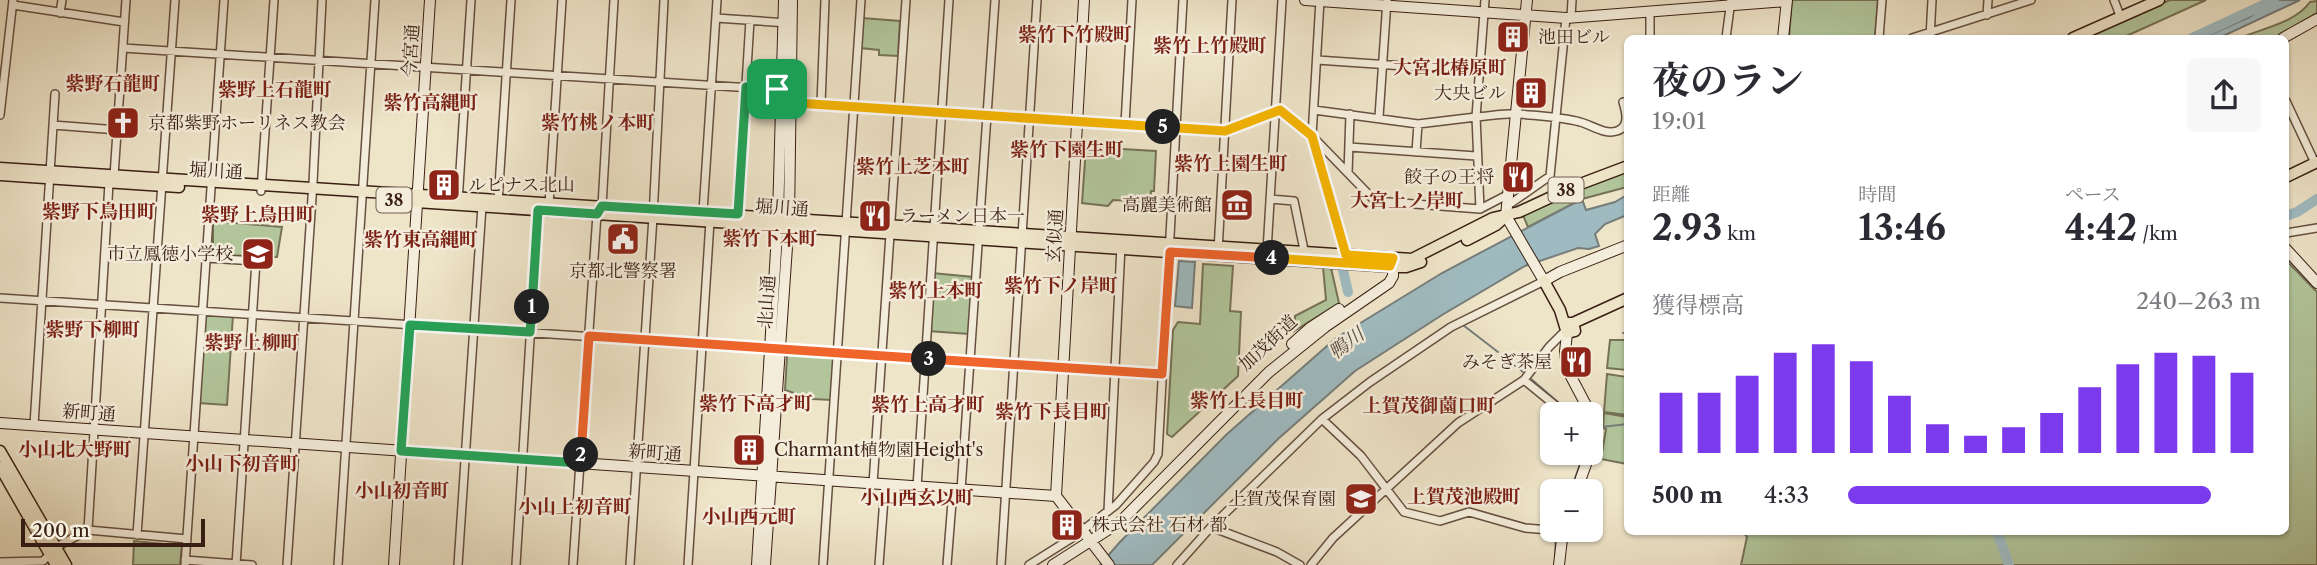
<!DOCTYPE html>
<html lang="ja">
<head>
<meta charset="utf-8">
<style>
	body { margin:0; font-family:"Libre Caslon Text","Noto Serif JP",serif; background:#f7f7f7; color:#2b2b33; height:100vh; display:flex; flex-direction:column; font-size:26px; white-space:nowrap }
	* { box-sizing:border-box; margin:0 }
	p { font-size:23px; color:#7c7c81 }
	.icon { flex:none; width:38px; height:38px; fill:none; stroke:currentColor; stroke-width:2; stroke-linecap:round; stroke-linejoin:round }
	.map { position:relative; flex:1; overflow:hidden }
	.sheet { position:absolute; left:1624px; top:35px; width:665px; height:500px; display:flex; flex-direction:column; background:#fff; border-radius:10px; box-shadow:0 2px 5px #0004 }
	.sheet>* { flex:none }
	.tools { position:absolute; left:1540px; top:402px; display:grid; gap:14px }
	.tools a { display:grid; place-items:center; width:63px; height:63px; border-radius:10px; background:#fff; box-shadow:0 2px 5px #0004; font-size:35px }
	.scale { position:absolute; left:21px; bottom:18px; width:184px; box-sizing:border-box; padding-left:7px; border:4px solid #391f13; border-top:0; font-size:19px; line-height:24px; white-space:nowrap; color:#391f13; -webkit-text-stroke:5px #f4eddb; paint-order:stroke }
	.pin { position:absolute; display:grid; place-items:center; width:60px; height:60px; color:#fff; margin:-30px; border-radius:14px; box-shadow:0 4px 10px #0006 }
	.km { position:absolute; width:35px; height:35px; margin:-18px; border-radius:50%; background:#222; color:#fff; font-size:19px; line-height:35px; text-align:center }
	.round { display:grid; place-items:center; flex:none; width:74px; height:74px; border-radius:10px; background:#f7f7f7 }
	.summary { display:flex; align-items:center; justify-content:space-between; height:119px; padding:0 28px }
	h1 { font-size:38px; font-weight:700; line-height:52px }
	.stats { display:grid; grid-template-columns:repeat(3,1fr); gap:10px; height:119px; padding:7px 28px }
	.stats div { display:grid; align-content:center }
	.stats b { font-size:35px; font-weight:700 }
	.stats small { font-size:19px; font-weight:400 }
	.stats p { font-size:19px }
	.chart { height:196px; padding:14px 28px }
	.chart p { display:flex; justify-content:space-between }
	.chart svg { width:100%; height:126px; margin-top:7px; stroke:#7c3aed; stroke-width:6 }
	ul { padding:0 28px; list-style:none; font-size:23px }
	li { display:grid; grid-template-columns:112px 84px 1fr; align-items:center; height:52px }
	li i { height:18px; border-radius:9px; background:#7c3aed }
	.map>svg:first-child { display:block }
</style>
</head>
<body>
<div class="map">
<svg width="2317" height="565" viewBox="0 0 2317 565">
	<rect width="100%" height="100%" fill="#eee4c8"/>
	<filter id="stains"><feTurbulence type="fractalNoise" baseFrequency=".00286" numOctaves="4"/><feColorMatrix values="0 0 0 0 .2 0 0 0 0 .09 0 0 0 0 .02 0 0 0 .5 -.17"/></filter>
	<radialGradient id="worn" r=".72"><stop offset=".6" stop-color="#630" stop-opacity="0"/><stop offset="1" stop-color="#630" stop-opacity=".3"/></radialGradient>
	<!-- green -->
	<path fill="#b2c59b" stroke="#767257" stroke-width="2" d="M1792,0h86l-3,38h-86z
		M2170,0h36l-84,38h-39z
		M2317,1v12l-41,25h-36c23,-10 55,-15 70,-36z
		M862,18l38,3 -2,35 -19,-1v-5l-19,-2z
		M1086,147l70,4 -2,40h-3l-1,11 -37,-2 -5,6 -26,-3z
		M1627,168v19l-45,12 -54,28 -6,-14z
		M213,221l69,6 -5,30 -64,-2z
		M2286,260l31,32v273h-576l6,-28 -4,-5h543z
		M1203,264l30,2 -3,45 11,1 -3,64 -66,61 -5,-3 6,-104 5,-8 22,2z
		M1323,267l8,1 8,35 -45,28 1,-15 31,-16z
		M932,273l41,4 -4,57 -41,-3z
		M204,313l29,2 -6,90 -29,-2z
		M1610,340h17v30l-20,-2z
		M792,353l36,2 6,4 -3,41 -37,-2v-5l-9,-3 2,-34z
		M1607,374l20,3v38l-23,-3z
		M1604,413l23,4v47l-26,-5 5,-30 -3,-1z
		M134,541l48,5 -2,19h-47z"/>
	<!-- water -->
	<path fill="#9fbbc1" stroke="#767d7b" stroke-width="2" d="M2273,0h27l-81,38h-17l48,-21z
		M1627,195v20l-22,9 -10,10 4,12 -10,3 -11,-1 -53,18 -83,49 -87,56 -77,68 -126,126h-52l19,-22 108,-109 109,-96 106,-65 140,-74 4,11 29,-8z
		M1179,261l16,1 -3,46 -17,-2z"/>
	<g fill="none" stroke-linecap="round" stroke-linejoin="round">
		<!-- stream -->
		<path stroke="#767d7b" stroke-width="2" d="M1463,325l35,27
			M1623,333h5
			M1503,356l20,16
			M1530,378l43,37
			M1601,427l27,-3
			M1570,492l14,-39
			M1555,557l1,-22"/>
		<!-- river -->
		<path stroke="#9fbbc1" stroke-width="10" d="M2192,38l82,-38
			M2286,216l11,-4 20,-13
			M1343,270l5,22
			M1997,532l12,33"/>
		<defs>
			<path id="street" d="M1320,0l-8,136 34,119
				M2114,0l7,18
				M13,5l111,17
				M60,13l2,-13
				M1987,15l1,-15
				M1571,17l1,-17
				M716,18l72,5
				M1650,38v-27
				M1726,38l5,-38
				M1879,38l3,-38
				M1912,38l119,-38
				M1930,38l2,-38
				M123,48l660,42
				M1317,60l161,11
				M2286,101l29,62
				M789,102l436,29 55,-21 32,26 63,65 105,8 29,-15
				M821,104l4,-104
				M1314,110l104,14 58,-7 9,-117
				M0,115l13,-115
				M1379,117l8,-117
				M1125,124l7,-124
				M53,125l65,5
				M1349,147l127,9
				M1416,152l2,-28
				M1348,173l2,-59
				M261,191l13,-191
				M1270,199l24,2 11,54
				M458,202l13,-202
				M498,202l13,-202
				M549,205l13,-205
				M1507,206l43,-30 16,-158
				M1480,209l-4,-92c14,-1 29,-4 44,-3 19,2 42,3 60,8 12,3 24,13 37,9 13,-4 9,-19 6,-29h5
				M738,214l12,-194
				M2286,233l31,-5
				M1218,251l14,-251
				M1267,251l15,-251
				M206,258l50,3 -20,304
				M0,298l1162,76
				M1524,380l43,35
				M1322,419l39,37 43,56 36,9 29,-9 56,16 37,3
				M34,425l21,-331
				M873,484l33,-484
				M917,487l32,-487
				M961,490l34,-490
				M1108,511l13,-265
				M1211,527l66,25 23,13
				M88,530l21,-347 5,-7 12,-176
				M137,535l38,-535
				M185,560l67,5
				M0,562l43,-1 17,-16 28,-15 99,9
				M185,565l39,-565
				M287,565l26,-382 9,-183
				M338,565l37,-565
				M458,565l24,-359
				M516,565l22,-355
				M573,565l24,-351 5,-8 12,-206
				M630,565l23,-348 11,-217
				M688,565l22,-344 -7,-9 14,-212
				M823,565l38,-565
				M879,565l6,-80
				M947,565l6,-76
				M1001,565l36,-565
				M1029,565l46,-29 41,-31 38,-43 4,-8 25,-454
				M1177,565l34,-38 111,-108 48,-37 81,-55 93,-46
				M1311,565l22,-27 125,-115 66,-43 25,-33 16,-16"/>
			<path id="secondary" d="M1084,0l-28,496 53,69
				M1305,0l261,18 221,-17
				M1527,0l-21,216 38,65 16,-9 68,-27
				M1783,38l4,-38
				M2283,38l34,-19
				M2286,249l31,34
				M1567,333l-2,19 2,17 29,55 -5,27
				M1292,344l18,-16 29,-19
				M0,423l1056,73
				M1576,492l14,-39
				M394,565l36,-565
				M757,565l21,-348 6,-217
				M765,565l24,-347 3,-218
				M1053,565l67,-43 149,-150 56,-45 64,-44 4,-7v-16
				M1559,565l4,-35"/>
			<path id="primary" d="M2073,38l86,-38
				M0,168l1412,91 81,-41 26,-6 56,-26 53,-20
				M0,175l179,12
				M2286,177l31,-15
				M401,201l993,66h12l15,-5
				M1467,240l29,-15 10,-9
				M1544,281l16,29 7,23 8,-2 -2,-8
				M1566,323h7l55,-25
				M0,451l66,114
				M0,467l56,98"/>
		</defs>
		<!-- street casing -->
		<use href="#street" stroke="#665040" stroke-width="10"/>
		<!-- secondary casing -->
		<use href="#secondary" stroke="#391f13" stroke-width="12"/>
		<!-- primary casing -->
		<use href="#primary" stroke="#391f13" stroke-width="13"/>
		<!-- street -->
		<use href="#street" stroke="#f4eddb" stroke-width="7"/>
		<!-- secondary -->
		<use href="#secondary" stroke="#f4eddb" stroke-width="10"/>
		<!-- primary -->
		<use href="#primary" stroke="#eee4c8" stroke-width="10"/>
	</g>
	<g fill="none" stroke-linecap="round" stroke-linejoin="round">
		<defs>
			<path id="split-1" d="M532,307l6,-97 59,4 5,-8 136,8 8,-127 31,2"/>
			<path id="split-2" d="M532,307l-2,25 -120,-7 -9,126 179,12 1,-8"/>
			<path id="split-3" d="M581,455l8,-119 340,23"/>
			<path id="split-4" d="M929,359l233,15 8,-122 102,6"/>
			<path id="split-5" d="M1163,127l62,4 55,-21 32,26 34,119 47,3 -3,8 -118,-8"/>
			<path id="split-6" d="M777,89l4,1v12l382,25"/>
		</defs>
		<!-- split-1 casing -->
		<use href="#split-1" stroke="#fff" stroke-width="14"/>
		<!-- split-2 casing -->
		<use href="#split-2" stroke="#fff" stroke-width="14"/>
		<!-- split-3 casing -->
		<use href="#split-3" stroke="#fff" stroke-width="14"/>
		<!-- split-4 casing -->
		<use href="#split-4" stroke="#fff" stroke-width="14"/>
		<!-- split-5 casing -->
		<use href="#split-5" stroke="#fff" stroke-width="14"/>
		<!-- split-6 casing -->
		<use href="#split-6" stroke="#fff" stroke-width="14"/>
		<!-- split-1 -->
		<use href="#split-1" stroke="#22a559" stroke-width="9"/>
		<!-- split-2 -->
		<use href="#split-2" stroke="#22a559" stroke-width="9"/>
		<!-- split-3 -->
		<use href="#split-3" stroke="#f0652b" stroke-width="9"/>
		<!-- split-4 -->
		<use href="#split-4" stroke="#f0652b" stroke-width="9"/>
		<!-- split-5 -->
		<use href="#split-5" stroke="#f5b400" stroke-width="9"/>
		<!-- split-6 -->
		<use href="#split-6" stroke="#f5b400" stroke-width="9"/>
	</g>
	<!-- icons -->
	<defs>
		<symbol id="building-square" viewBox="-11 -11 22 22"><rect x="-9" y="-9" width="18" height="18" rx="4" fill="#8f2418" stroke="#f4eddb"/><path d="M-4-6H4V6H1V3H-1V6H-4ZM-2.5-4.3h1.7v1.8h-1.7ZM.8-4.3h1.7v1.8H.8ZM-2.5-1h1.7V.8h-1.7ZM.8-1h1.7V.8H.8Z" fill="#fff"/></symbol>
		<symbol id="church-square" viewBox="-11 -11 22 22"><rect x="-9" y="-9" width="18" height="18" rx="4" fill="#8f2418" stroke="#f4eddb"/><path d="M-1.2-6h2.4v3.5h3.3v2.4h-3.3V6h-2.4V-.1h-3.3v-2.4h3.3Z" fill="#fff"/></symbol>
		<symbol id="restaurant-square" viewBox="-11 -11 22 22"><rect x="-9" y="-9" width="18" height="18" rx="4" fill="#8f2418" stroke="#f4eddb"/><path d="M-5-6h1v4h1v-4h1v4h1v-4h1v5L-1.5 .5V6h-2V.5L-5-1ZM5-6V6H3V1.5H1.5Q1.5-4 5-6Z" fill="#fff"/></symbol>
		<symbol id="museum-square" viewBox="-11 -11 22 22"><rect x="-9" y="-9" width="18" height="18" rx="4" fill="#8f2418" stroke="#f4eddb"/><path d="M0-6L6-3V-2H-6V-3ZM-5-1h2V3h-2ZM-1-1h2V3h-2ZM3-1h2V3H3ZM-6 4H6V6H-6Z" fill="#fff"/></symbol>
		<symbol id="civic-square" viewBox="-11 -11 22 22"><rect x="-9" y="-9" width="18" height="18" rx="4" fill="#8f2418" stroke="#f4eddb"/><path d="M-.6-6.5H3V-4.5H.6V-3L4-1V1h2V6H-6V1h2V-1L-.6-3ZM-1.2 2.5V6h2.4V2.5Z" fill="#fff"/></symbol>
		<symbol id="school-square" viewBox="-11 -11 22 22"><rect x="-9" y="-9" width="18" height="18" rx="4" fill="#8f2418" stroke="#f4eddb"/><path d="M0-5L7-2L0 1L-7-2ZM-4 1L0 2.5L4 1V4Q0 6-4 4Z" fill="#fff"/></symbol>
	</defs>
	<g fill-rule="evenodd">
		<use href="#building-square" x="1494" y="18" width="38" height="38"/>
		<use href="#building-square" x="1512" y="74" width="38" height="38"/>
		<use href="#church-square" x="104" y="104" width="38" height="38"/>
		<use href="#restaurant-square" x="1499" y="158" width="38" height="38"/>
		<use href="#building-square" x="425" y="166" width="38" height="38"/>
		<use href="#museum-square" x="1218" y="186" width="38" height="38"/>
		<use href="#restaurant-square" x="856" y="197" width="38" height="38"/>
		<use href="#civic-square" x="604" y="220" width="38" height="38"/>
		<use href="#school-square" x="239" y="235" width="38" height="38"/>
		<use href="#restaurant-square" x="1557" y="343" width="38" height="38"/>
		<use href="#building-square" x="730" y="431" width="38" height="38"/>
		<use href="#school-square" x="1342" y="480" width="38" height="38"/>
		<use href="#building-square" x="1048" y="506" width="38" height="38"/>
	</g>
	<g text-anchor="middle" stroke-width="5" stroke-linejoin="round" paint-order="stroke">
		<!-- shield labels -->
		<g fill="#f4eddb" stroke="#715d4f" stroke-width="2">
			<rect x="1548.5" y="177.5" width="35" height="25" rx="5"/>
			<rect x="376.5" y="187.5" width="35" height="25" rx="5"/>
		</g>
		<g font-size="16" font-weight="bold" fill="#391f13">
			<text x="1566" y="196">38</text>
			<text x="394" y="206">38</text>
		</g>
		<!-- poi labels -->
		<g font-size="18" fill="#391f13" stroke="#f4eddb" text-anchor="start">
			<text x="1538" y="43">池田ビル</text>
			<text x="1506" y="99" text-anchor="end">大央ビル</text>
			<text x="148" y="129">京都紫野ホーリネス教会</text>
			<text x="1494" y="183" text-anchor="end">餃子の王将</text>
			<text x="468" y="191">ルピナス北山</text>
			<text x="1212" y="211" text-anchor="end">高麗美術館</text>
			<text x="900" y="222">ラーメン日本一</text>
			<text x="233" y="260" text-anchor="end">市立鳳徳小学校</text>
			<text x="623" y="277" text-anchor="middle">京都北警察署</text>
			<text x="1552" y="368" text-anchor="end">みそぎ茶屋</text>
			<text x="774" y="456">Charmant植物園Height's</text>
			<text x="1336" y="505" text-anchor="end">上賀茂保育園</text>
			<text x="1092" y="531">株式会社 石材 都</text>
		</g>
		<!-- street labels -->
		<g font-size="18" fill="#391f13" stroke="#f4eddb">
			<text transform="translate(411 51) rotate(-86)" y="6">今宮通</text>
			<text transform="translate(216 171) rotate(3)" y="6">堀川通</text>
			<text transform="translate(782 208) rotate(4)" y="6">堀川通</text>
			<text transform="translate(1055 236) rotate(-87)" y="6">玄似通</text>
			<text transform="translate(767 302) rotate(-86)" y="6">北山通</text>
			<text transform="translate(1268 343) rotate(-43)" y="6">加茂街道</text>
			<text transform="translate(89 413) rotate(4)" y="6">新町通</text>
			<text transform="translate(655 453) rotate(4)" y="6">新町通</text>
		</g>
		<!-- neighbourhood labels -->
		<g font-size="19" font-weight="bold" fill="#7a1f14" stroke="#f4eddb">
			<text x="1075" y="41">紫竹下竹殿町</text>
			<text x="1210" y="52">紫竹上竹殿町</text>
			<text x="1450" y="74">大宮北椿原町</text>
			<text x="113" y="90">紫野石龍町</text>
			<text x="275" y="96">紫野上石龍町</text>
			<text x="431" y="109">紫竹高縄町</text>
			<text x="598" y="129">紫竹桃ノ本町</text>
			<text x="1067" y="156">紫竹下園生町</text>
			<text x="1231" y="170">紫竹上園生町</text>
			<text x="913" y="173">紫竹上芝本町</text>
			<text x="1407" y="207">大宮上ノ岸町</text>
			<text x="99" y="218">紫野下鳥田町</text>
			<text x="258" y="221">紫野上鳥田町</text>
			<text x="770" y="245">紫竹下本町</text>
			<text x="421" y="246">紫竹東高縄町</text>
			<text x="1061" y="292">紫竹下ノ岸町</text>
			<text x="936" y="297">紫竹上本町</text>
			<text x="93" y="336">紫野下柳町</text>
			<text x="252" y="349">紫野上柳町</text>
			<text x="1247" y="407">紫竹上長目町</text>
			<text x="756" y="410">紫竹下高才町</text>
			<text x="928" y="411">紫竹上高才町</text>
			<text x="1429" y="412">上賀茂御薗口町</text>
			<text x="1052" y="418">紫竹下長目町</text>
			<text x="75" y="456">小山北大野町</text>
			<text x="242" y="470">小山下初音町</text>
			<text x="402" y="497">小山初音町</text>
			<text x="1464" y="503">上賀茂池殿町</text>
			<text x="917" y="504">小山西玄以町</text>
			<text x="575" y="513">小山上初音町</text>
			<text x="749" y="523">小山西元町</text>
		</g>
		<!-- water labels -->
		<g font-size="19" font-style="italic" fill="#584e47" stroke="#f4eddb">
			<text transform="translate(1346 343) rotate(-37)" y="7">鴨川</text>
		</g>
	</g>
	<rect width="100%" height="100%" filter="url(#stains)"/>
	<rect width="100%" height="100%" fill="url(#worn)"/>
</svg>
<div class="tools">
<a>+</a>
<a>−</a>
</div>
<div class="scale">200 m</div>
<div class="pin" style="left:777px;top:89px;background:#1e9e55"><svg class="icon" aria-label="arrive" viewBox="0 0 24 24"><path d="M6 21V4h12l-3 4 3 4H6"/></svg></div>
<b class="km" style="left:532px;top:307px">1</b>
<b class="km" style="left:581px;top:455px">2</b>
<b class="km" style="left:929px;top:359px">3</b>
<b class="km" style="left:1272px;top:258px">4</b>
<b class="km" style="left:1163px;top:127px">5</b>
<section class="sheet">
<div class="summary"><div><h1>夜のラン</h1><p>19:01</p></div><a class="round"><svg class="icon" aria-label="share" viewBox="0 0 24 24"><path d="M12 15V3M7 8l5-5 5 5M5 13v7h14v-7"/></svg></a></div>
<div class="stats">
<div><p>距離</p><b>2.93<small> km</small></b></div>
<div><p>時間</p><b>13:46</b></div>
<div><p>ペース</p><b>4:42<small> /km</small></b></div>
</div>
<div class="chart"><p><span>獲得標高</span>240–263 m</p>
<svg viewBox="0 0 160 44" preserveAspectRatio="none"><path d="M5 44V23M15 44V23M25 44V17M35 44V9M45 44V6M55 44V12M65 44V24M75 44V34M85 44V38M95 44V35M105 44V30M115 44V21M125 44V13M135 44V9M145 44V10M155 44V16"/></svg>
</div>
<ul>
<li><b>500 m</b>4:33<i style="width:88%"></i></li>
</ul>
</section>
</div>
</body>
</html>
